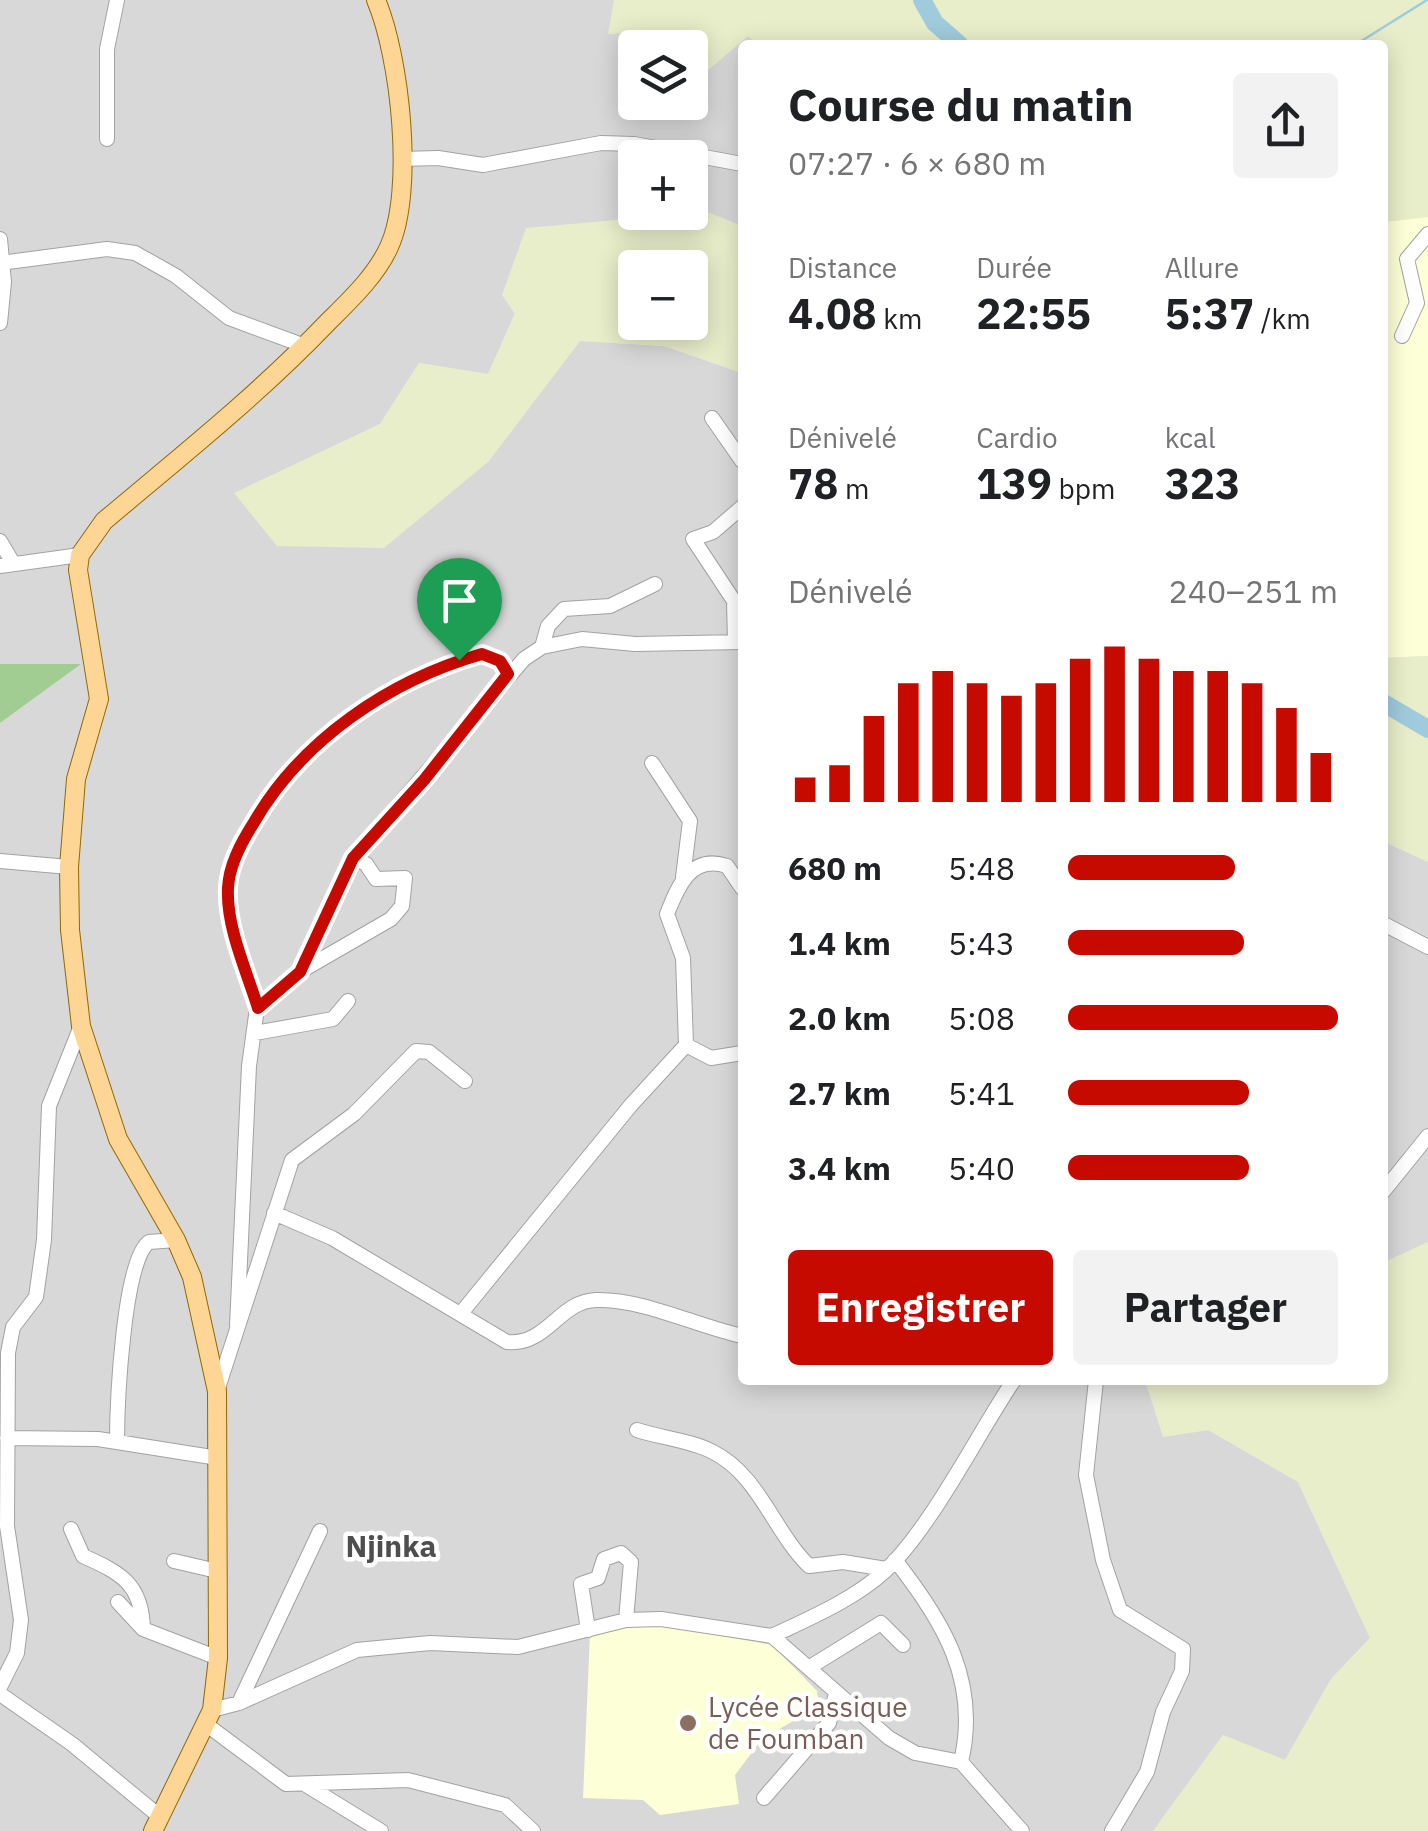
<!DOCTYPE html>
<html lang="fr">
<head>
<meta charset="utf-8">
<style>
	body { margin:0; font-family:"IBM Plex Sans",sans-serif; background:#f2f2f2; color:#202124; height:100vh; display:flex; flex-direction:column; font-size:38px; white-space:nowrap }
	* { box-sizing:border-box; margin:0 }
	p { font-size:32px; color:#757577 }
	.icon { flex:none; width:55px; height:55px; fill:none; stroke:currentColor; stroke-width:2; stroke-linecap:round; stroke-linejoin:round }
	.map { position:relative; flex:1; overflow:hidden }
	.details { position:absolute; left:738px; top:40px; width:650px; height:1345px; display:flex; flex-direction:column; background:#fff; border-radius:10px; box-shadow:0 5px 25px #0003 }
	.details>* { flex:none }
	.controls { position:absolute; left:618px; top:30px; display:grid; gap:20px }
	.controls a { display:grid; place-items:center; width:90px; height:90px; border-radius:10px; background:#fff; box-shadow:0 5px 25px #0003; font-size:50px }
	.pin { position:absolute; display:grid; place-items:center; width:85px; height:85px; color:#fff; margin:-102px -42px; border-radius:50% 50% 50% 0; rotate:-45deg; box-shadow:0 0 10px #0007 }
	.pin .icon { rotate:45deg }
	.round { display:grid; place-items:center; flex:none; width:105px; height:105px; border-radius:10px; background:#f2f2f2 }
	.headline { display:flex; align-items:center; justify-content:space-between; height:170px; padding:0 50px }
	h1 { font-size:45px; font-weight:800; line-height:75px }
	.figures { display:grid; grid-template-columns:repeat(3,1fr); gap:15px; height:170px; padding:10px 50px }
	.figures div { display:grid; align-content:center }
	.figures b { font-size:42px; font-weight:800 }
	.figures small { font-size:28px; font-weight:400 }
	.figures p { font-size:28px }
	.chart { height:280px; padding:20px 50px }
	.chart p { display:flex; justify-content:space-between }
	.chart svg { width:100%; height:180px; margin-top:10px; stroke:#c60a00; stroke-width:6 }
	.action { display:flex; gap:20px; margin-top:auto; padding:20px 50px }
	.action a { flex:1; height:115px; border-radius:10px; background:#c60a00; color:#fff; font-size:40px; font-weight:800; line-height:115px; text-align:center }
	.action a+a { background:#f2f2f2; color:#202124 }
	ul { padding:0 50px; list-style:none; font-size:32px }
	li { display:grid; grid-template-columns:160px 120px 1fr; align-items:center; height:75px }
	li i { height:25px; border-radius:12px; background:#c60a00 }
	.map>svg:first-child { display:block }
</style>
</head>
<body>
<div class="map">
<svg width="1428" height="1831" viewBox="0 0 1428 1831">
	<rect width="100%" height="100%" fill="#ede9e0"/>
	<!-- residential -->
	<path fill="#d9d8d8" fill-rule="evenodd" d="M0,0h614l-5,34 46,-4 18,17 -38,1v54h55v-38l12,11 46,-39 11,9h-17v181l-35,-14 -192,101 -27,61 -69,-11 -39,61 -145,69 253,-31 92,-121 84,5 78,27v1007h403l18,56 45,-6 90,52 72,156 -39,41 -46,81 -62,-25 -70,96h-1153v-1108l80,-59h-80zM635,158h55v54h-55z
		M1382,841l46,21v380l-45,21z"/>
	<!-- education -->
	<path fill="#fdffd7" d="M1428,217v439l-45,2v-436z
		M651,1623l121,22 45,46 2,15 -57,33 -27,36 4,29 -79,11 -17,-15 -60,-2 7,-165z"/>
	<!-- farmland -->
	<path fill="#e8edca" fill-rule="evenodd" d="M614,0h814v217l-45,5 -1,-177h-623l-11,-9 -47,40 -11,-12v-16l-17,-1 -18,-17 -47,4z
		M707,212l35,14v147l-78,-27 -84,-5 -92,121 -104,86 -107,-2 -43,-53 146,-69 39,-61 69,11 27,-60 -13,-19 24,-67zM635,268h55v54h-55z
		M1428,656v206l-45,-21 -1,-183z
		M1428,1242v589h-275l70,-96 62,25 46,-81 39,-41 -72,-156 -89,-52 -46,7 -18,-57h237l1,-117z"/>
	<!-- forest -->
	<path fill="#a1cd93" d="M0,664h81l-81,59z"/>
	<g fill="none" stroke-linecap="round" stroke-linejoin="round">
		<!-- stream -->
		<path stroke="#9fcbdc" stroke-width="2.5" d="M1355,45l72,-45"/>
		<!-- river -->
		<path stroke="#9fcbdc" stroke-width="18" d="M922,0l13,23 25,22
			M1382,702l46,27"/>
		<defs>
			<path id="minor" d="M107,139v-90l10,-49
				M401,159l37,-1 45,7 118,-22 33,1 108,20
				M0,239l4,43 -4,41
				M0,263l107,-14 28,4 41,23 53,42 76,28
				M1402,336l15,-33 -10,-44 21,-25
				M712,418l30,43
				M0,541l13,22
				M0,566l80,-11
				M735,642l-1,-41 -41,-62 20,-7 29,-25
				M542,647l6,-21 16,-17 46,-3 45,-22
				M652,763l38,58 -7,56
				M0,861l69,6
				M742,888l-15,-22c-36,-12 -49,20 -60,48l16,44 3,87 25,13 31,-5
				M1382,923l46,24
				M301,971l90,-52 11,-13 3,-28 -29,1 -10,-15 -13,-6
				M257,1008c-10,-37 -31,-81 -29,-120 1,-23 14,-44 25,-64 48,-84 137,-145 229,-170l18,7 9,13
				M255,1033l78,-14 15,-18
				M1382,1193l46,-57
				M274,1213l58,25 175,104c40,4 52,-41 89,-42 48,-1 100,26 146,36
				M462,1312l169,-207 55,-60
				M237,1326l12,-260 8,-58 43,-36 53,-114 171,-199 18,-12 40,-8 53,5 107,-2
				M1096,1380l-10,95 17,85 17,50 63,39 -1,22 -19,41 -16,60 -35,59
				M217,1391l75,-231 62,-46 62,-63 13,1 36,29
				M637,1430c24,8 53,10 76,22 46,23 61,80 96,114l34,-4 43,7
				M7,1438l91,1 120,19
				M117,1442c0,-35 6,-182 32,-200l27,-2
				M71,1529l12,27c38,17 59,28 60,73
				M895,1560c48,61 85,121 66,202
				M174,1561l43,10
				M118,1602l25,27 75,29
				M588,1630l-7,-46 17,-6 6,-19 17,-6 10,9 -5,58
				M772,1636c38,-18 81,-36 113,-65 46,-43 92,-136 129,-191
				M810,1667l71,-44 22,22
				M0,1687l17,-34 4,-33 -14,-94 1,-173 5,-26 23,-30 8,-57 5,-134 32,-80
				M0,1694l72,50 87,72
				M239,1703l81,-172
				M212,1710l27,-7 118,-53 73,-7 88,4 108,-27 35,-1 111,17 117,102 26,15 46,9 61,69
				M207,1725l79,59 122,-4 97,25 28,26
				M306,1785l75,46
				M764,1798l65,-75 7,-30"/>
			<path id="major" d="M153,1831l59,-121 6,-52 -1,-267 -25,-114 -16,-37 -58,-101 -37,-113 -11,-96 -1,-63 7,-88 23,-80 -21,-129 2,-15 24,-34c76,-64 154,-126 223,-198 22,-22 49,-47 62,-76 26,-56 11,-191 -13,-247"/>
		</defs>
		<!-- minor casing -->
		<use href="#minor" stroke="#a2a2a2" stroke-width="16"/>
		<!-- major casing -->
		<use href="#major" stroke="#926900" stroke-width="20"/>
		<!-- minor -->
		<use href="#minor" stroke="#fff" stroke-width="14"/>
		<!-- major -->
		<use href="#major" stroke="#fdd595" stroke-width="18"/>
	</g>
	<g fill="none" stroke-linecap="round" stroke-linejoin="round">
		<defs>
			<path id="route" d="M482,654l18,7 8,13 -84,106 -71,78 -53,114 -42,36c-11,-36 -32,-81 -30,-120 1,-23 13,-45 25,-64 48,-84 137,-144 229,-170z"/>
		</defs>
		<!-- route casing -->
		<use href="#route" stroke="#fff" stroke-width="20"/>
		<!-- route -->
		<use href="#route" stroke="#c60a00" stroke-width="12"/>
	</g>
	<!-- markers -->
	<circle fill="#8d6e63" stroke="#fff" stroke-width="4" cx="688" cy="1723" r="10"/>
	<g text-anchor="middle" stroke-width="9" stroke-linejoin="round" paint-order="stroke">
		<!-- education labels -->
		<g font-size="28" fill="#785e54" stroke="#fff" text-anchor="start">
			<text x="708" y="1717">Lycée Classique<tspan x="708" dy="32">de Foumban</tspan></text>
		</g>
		<!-- neighbourhood labels -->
		<g font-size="30" font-weight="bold" fill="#4e4e4e" stroke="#fff">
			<text x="391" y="1557">Njinka</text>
		</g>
	</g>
</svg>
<div class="controls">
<a><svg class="icon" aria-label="layers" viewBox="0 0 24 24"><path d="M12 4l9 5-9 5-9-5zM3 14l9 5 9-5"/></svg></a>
<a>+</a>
<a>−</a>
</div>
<div class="pin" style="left:459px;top:660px;background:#1e9e55"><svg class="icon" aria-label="arrive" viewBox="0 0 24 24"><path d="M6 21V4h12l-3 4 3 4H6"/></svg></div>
<section class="details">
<div class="headline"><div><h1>Course du matin</h1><p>07:27 · 6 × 680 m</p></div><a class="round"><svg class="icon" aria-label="share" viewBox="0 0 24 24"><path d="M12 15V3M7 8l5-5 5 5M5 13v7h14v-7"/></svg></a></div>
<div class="figures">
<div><p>Distance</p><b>4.08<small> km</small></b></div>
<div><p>Durée</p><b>22:55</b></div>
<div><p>Allure</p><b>5:37<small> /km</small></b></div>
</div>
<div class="figures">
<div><p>Dénivelé</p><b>78<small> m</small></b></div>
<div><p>Cardio</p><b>139<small> bpm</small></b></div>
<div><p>kcal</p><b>323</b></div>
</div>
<div class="chart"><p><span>Dénivelé</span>240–251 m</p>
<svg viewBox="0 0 160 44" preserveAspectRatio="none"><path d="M5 44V38M15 44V35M25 44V23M35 44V15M45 44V12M55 44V15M65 44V18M75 44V15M85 44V9M95 44V6M105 44V9M115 44V12M125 44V12M135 44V15M145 44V21M155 44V32"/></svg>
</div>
<ul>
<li><b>680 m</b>5:48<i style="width:62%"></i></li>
<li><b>1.4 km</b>5:43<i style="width:65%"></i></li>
<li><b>2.0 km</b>5:08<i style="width:100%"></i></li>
<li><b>2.7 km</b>5:41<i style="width:67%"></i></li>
<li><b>3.4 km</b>5:40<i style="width:67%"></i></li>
</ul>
<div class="action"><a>Enregistrer</a><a>Partager</a></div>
</section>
</div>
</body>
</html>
